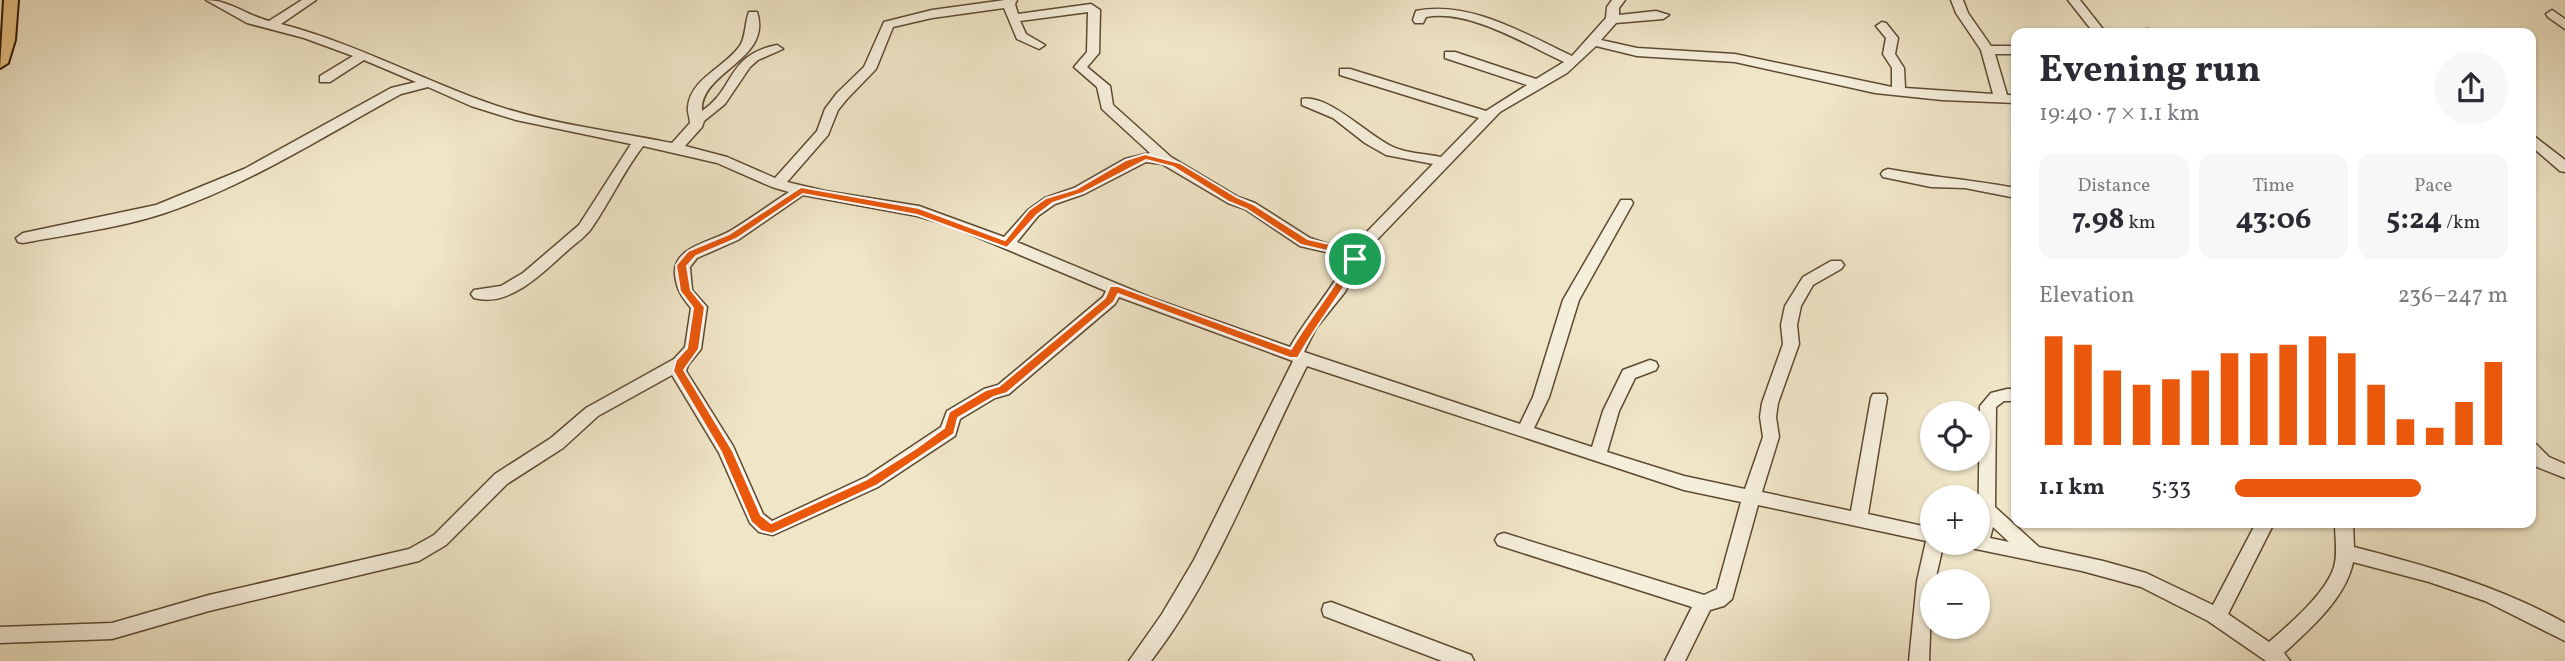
<!DOCTYPE html>
<html lang="en">
<head>
<meta charset="utf-8">
<style>
	body { margin:0; font-family:Vollkorn,serif; background:#f7f7f7; color:#2b2b33; height:100vh; display:flex; flex-direction:column; font-size:26px; white-space:nowrap }
	* { box-sizing:border-box; margin:0 }
	p { font-size:23px; color:#7c7c81 }
	.icon { flex:none; width:38px; height:38px; fill:none; stroke:currentColor; stroke-width:2; stroke-linecap:round; stroke-linejoin:round }
	.map { position:relative; flex:1; overflow:hidden }
	.panel { position:absolute; left:2011px; top:28px; width:525px; height:500px; display:flex; flex-direction:column; background:#fff; border-radius:14px; box-shadow:0 2px 5px #0004 }
	.panel>* { flex:none }
	.buttons { position:absolute; left:1920px; top:401px; display:grid; gap:14px }
	.buttons a { display:grid; place-items:center; width:70px; height:70px; border-radius:50%; background:#fff; box-shadow:0 2px 5px #0004; font-size:35px }
	.pin { position:absolute; display:grid; place-items:center; width:60px; height:60px; color:#fff; margin:-30px; border:4px solid #fff; border-radius:50%; box-shadow:0 2px 7px #0007 }
	.round { display:grid; place-items:center; flex:none; width:74px; height:74px; border-radius:37px; background:#f7f7f7 }
	.overview { display:flex; align-items:center; justify-content:space-between; height:119px; padding:0 28px }
	h1 { font-size:38px; font-weight:700; line-height:52px }
	.figures { display:grid; grid-template-columns:repeat(3,1fr); gap:10px; height:119px; padding:7px 28px }
	.figures div { display:grid; align-content:center; border-radius:14px; background:#f7f7f7; text-align:center }
	.figures b { font-size:30px; font-weight:700 }
	.figures small { font-size:19px; font-weight:400 }
	.figures p { font-size:19px }
	.chart { height:196px; padding:14px 28px }
	.chart p { display:flex; justify-content:space-between }
	.chart svg { width:100%; height:126px; margin-top:7px; stroke:#ea580c; stroke-width:6 }
	ul { padding:0 28px; list-style:none; font-size:23px }
	li { display:grid; grid-template-columns:112px 84px 1fr; align-items:center; height:52px }
	li i { height:18px; border-radius:9px; background:#ea580c }
	.map>svg:first-child { display:block }
</style>
</head>
<body>
<div class="map">
<svg width="2565" height="661" viewBox="0 0 2565 661">
	<rect width="100%" height="100%" fill="#efe5c7"/>
	<filter id="stains"><feTurbulence type="fractalNoise" baseFrequency=".00286" numOctaves="4"/><feColorMatrix values="0 0 0 0 .2 0 0 0 0 .09 0 0 0 0 .02 0 0 0 .5 -.17"/></filter>
	<radialGradient id="worn" r=".72"><stop offset=".6" stop-color="#630" stop-opacity="0"/><stop offset="1" stop-color="#630" stop-opacity=".3"/></radialGradient>
	<g fill="none" stroke-linecap="round" stroke-linejoin="round">
		<defs>
			<path id="minor" d="M206,0c23,0 40,15 63,21l33,-21h14l-35,24c69,18 132,51 199,76 61,23 128,30 192,43l18,-20c0,-5 -3,-11 -2,-16 2,-29 40,-41 53,-63 5,-10 4,-22 8,-32h8c16,48 -58,60 -55,99 34,-23 24,-56 75,-66l6,4 -25,11 -8,7 -25,37 -21,17 -2,6 -17,19 42,11 48,21 42,-47 8,-22 12,-16 27,-26 20,-45 48,-12 73,-10h12l-2,4 3,10 73,-10 9,6 -1,43 -12,14 23,19 3,19 58,52 67,40 17,6 55,35 42,14 6,-11 75,-77 -47,-9 -21,-12 -32,-25 -31,-13v-6c27,-5 66,37 91,48 13,6 33,7 48,10l38,-39 -139,-43v-6h10l136,42 41,-26 -82,-27v-6h10l81,27 28,-17c-39,-18 -95,-53 -138,-45l-3,6h-8l-2,-3 3,-9c53,-11 109,23 156,45l34,-38 1,-11 5,-7h13l-6,8v7l37,-4 13,4 -6,4 -47,4 -15,17 36,8 98,6 157,33v-19l-9,-14 3,-16 -10,-12 6,-4 4,1 12,15 -3,16 9,14 1,20 88,6 -12,-44 -25,-37 -5,-13h12l5,13 23,33h25v8h-21l12,41h9v8l-74,-3 -67,-7 -140,-31 -98,-6 -41,-10 -29,27 -67,39 -131,136 -24,44 -29,36 -12,24 216,72 13,-27 30,-97 58,-100h10l2,3 -54,97 -30,97 -15,31 58,19 11,-36 20,-41 27,-10 6,2 2,4 -2,4 -21,8 -16,33 -12,41 77,24 61,13 18,-52 -3,-20 2,-14 21,-59 -2,-19 4,-19 18,-29 28,-16h10l3,4 -3,4 -28,16 -12,21 -4,19 2,19 -21,59 -2,14 3,20 -17,55 89,19 20,-113 2,-4h12l2,4 -19,116 64,14v14h12l-9,39h-3l-3,80h-20l8,-80 9,-40 -168,-36 -26,94 -8,7 -14,4 -25,51h-20l27,-54 -194,-62 -3,-5 3,-5 6,-2 200,62 13,-6 24,-87 -57,-12 -377,-124c-50,98 -88,207 -156,295h-22l33,-47 32,-54 99,-199 -174,-64 -4,7 -106,90 -14,4 -35,21 -5,17 -77,51 -105,48 -14,-3 -9,-9 -31,-70 -47,-78 -74,41 -35,32 -56,36 -61,61 -27,16 -210,50 -97,28 -112,4v-16l112,-4 97,-28 200,-46 25,-14 61,-61 56,-36 35,-30 88,-49 11,-12 6,-39c-10,-12 -14,-18 -16,-33 -3,-28 36,-33 55,-44 20,-12 39,-26 59,-39l-17,-5 -55,-24 -74,-17c-20,26 -33,56 -52,83 -6,8 -16,15 -24,22 -24,21 -57,57 -93,47l-3,-4 3,-4 27,-4 22,-13 56,-48 52,-81 -115,-24 -45,-14 -43,-19 -27,7c-77,42 -153,91 -236,119 -45,15 -95,21 -142,30l-5,-1 -2,-4 7,-5 133,-28 88,-36 147,-81 25,-6 -52,-22 -34,22h-10v-6l33,-20 -49,-18 -57,-15zM1004,8l13,31 22,10 6,-4 -19,-11 -6,-13 68,-9 -1,40 -13,15 23,20 5,22 48,44 -25,6 -51,29 -29,10 -17,12 -24,27 -85,-31 -94,-15 -38,-9 41,-47 10,-25 9,-11 29,-30 17,-42 39,-9zM1146,162l16,2 66,39 17,6 55,37 26,6 21,9c-17,31 -40,56 -57,86l-141,-50 -132,-55 21,-26 17,-12 29,-10zM803,195l114,21 34,10 155,65 -3,6 -105,88 -14,4 -37,22 -6,16 -75,50 -94,44 -9,-7 -30,-68 -47,-75 2,-6 13,-16 6,-42 -15,-17 -2,-23 7,-9 41,-18z
				M2068,0h12l26,33h-12z
				M2552,10l13,9v10l-17,-12 -2,-3z
				M2148,29l6,4h-14l2,-3z
				M2530,133l35,27v12l-5,-1 -30,-26z
				M1888,169c43,8 85,11 128,19v10l-51,-10 -34,-1 -48,-10 -2,-3 2,-3z
				M2007,389h9v12h-12l-8,6 -1,100 44,40 64,14 43,12 67,32 43,-82h18l-46,91 41,28c21,-18 57,-49 65,-75 4,-14 1,-29 1,-44h18l1,24c74,19 144,39 211,76v18l-80,-40 -56,-19 -76,-20c-7,36 -43,67 -69,91l6,8h-24l-58,-40 -67,-34 -59,-16 -116,-24 -3,-5h15l2,-136 11,-13zM1993,527l16,15 -19,-4z
				M2530,443l6,1 13,13 16,7v14l-28,-11 -7,-7z
				M1331,602l140,53 3,6h-32l-118,-45 -2,-6 2,-6z"/>
			<path id="major" d="M4,0h14l-3,40 -7,23 -8,5z"/>
		</defs>
		<!-- minor casing -->
		<use href="#minor" stroke="#5e4a32" stroke-width="3"/>
		<!-- major casing -->
		<use href="#major" stroke="#2d1600" stroke-width="4"/>
		<!-- minor -->
		<use href="#minor" fill="#f5eedb" fill-rule="evenodd"/>
		<!-- major -->
		<use href="#major" fill="#e8c284" fill-rule="evenodd"/>
	</g>
	<!-- route -->
	<path fill="#ea580c" stroke="#fff" stroke-width="2" fill-rule="evenodd" d="M1145,154l35,9 57,34 16,7 55,35 26,6 25,11 2,3c-19,35 -44,64 -63,99h-8l-172,-64 -4,8 -107,91 -13,4 -36,21 -4,16 -78,52 -104,48 -11,-3 -10,-9 -30,-70 -48,-81 3,-11 11,-12 6,-40 -13,-17 -4,-26 12,-14 41,-17 72,-47 118,21 86,32 24,-30 17,-12 30,-9 50,-29zM1146,160l27,7 56,35 17,7 55,36 26,6 22,10c-17,31 -40,57 -58,88l-173,-63h-8l-5,12 -106,88 -13,4 -37,22 -5,16 -29,21 -48,30 -96,44 -10,-8 -28,-64 -49,-81 15,-21 6,-42 -14,-17 -4,-24 9,-10 40,-17 67,-45 114,21 90,33 30,-33 16,-12 30,-10z"/>
	<rect width="100%" height="100%" filter="url(#stains)"/>
	<rect width="100%" height="100%" fill="url(#worn)"/>
</svg>
<div class="buttons">
<a><svg class="icon" aria-label="locate" viewBox="0 0 24 24"><circle cx="12" cy="12" r="6"/><path d="M12 2v4M12 18v4M2 12h4M18 12h4"/></svg></a>
<a>+</a>
<a>−</a>
</div>
<div class="pin" style="left:1355px;top:259px;background:#1e9e55"><svg class="icon" aria-label="arrive" viewBox="0 0 24 24"><path d="M6 21V4h12l-3 4 3 4H6"/></svg></div>
<section class="panel">
<div class="overview"><div><h1>Evening run</h1><p>19:40 · 7 × 1.1 km</p></div><a class="round"><svg class="icon" aria-label="share" viewBox="0 0 24 24"><path d="M12 15V3M7 8l5-5 5 5M5 13v7h14v-7"/></svg></a></div>
<div class="figures">
<div><p>Distance</p><b>7.98<small> km</small></b></div>
<div><p>Time</p><b>43:06</b></div>
<div><p>Pace</p><b>5:24<small> /km</small></b></div>
</div>
<div class="chart"><p><span>Elevation</span>236–247 m</p>
<svg viewBox="0 0 160 44" preserveAspectRatio="none"><path d="M5 44V6M15 44V9M25 44V18M35 44V23M45 44V21M55 44V18M65 44V12M75 44V12M85 44V9M95 44V6M105 44V12M115 44V23M125 44V35M135 44V38M145 44V29M155 44V15"/></svg>
</div>
<ul>
<li><b>1.1 km</b>5:33<i style="width:68%"></i></li>
</ul>
</section>
</div>
</body>
</html>
